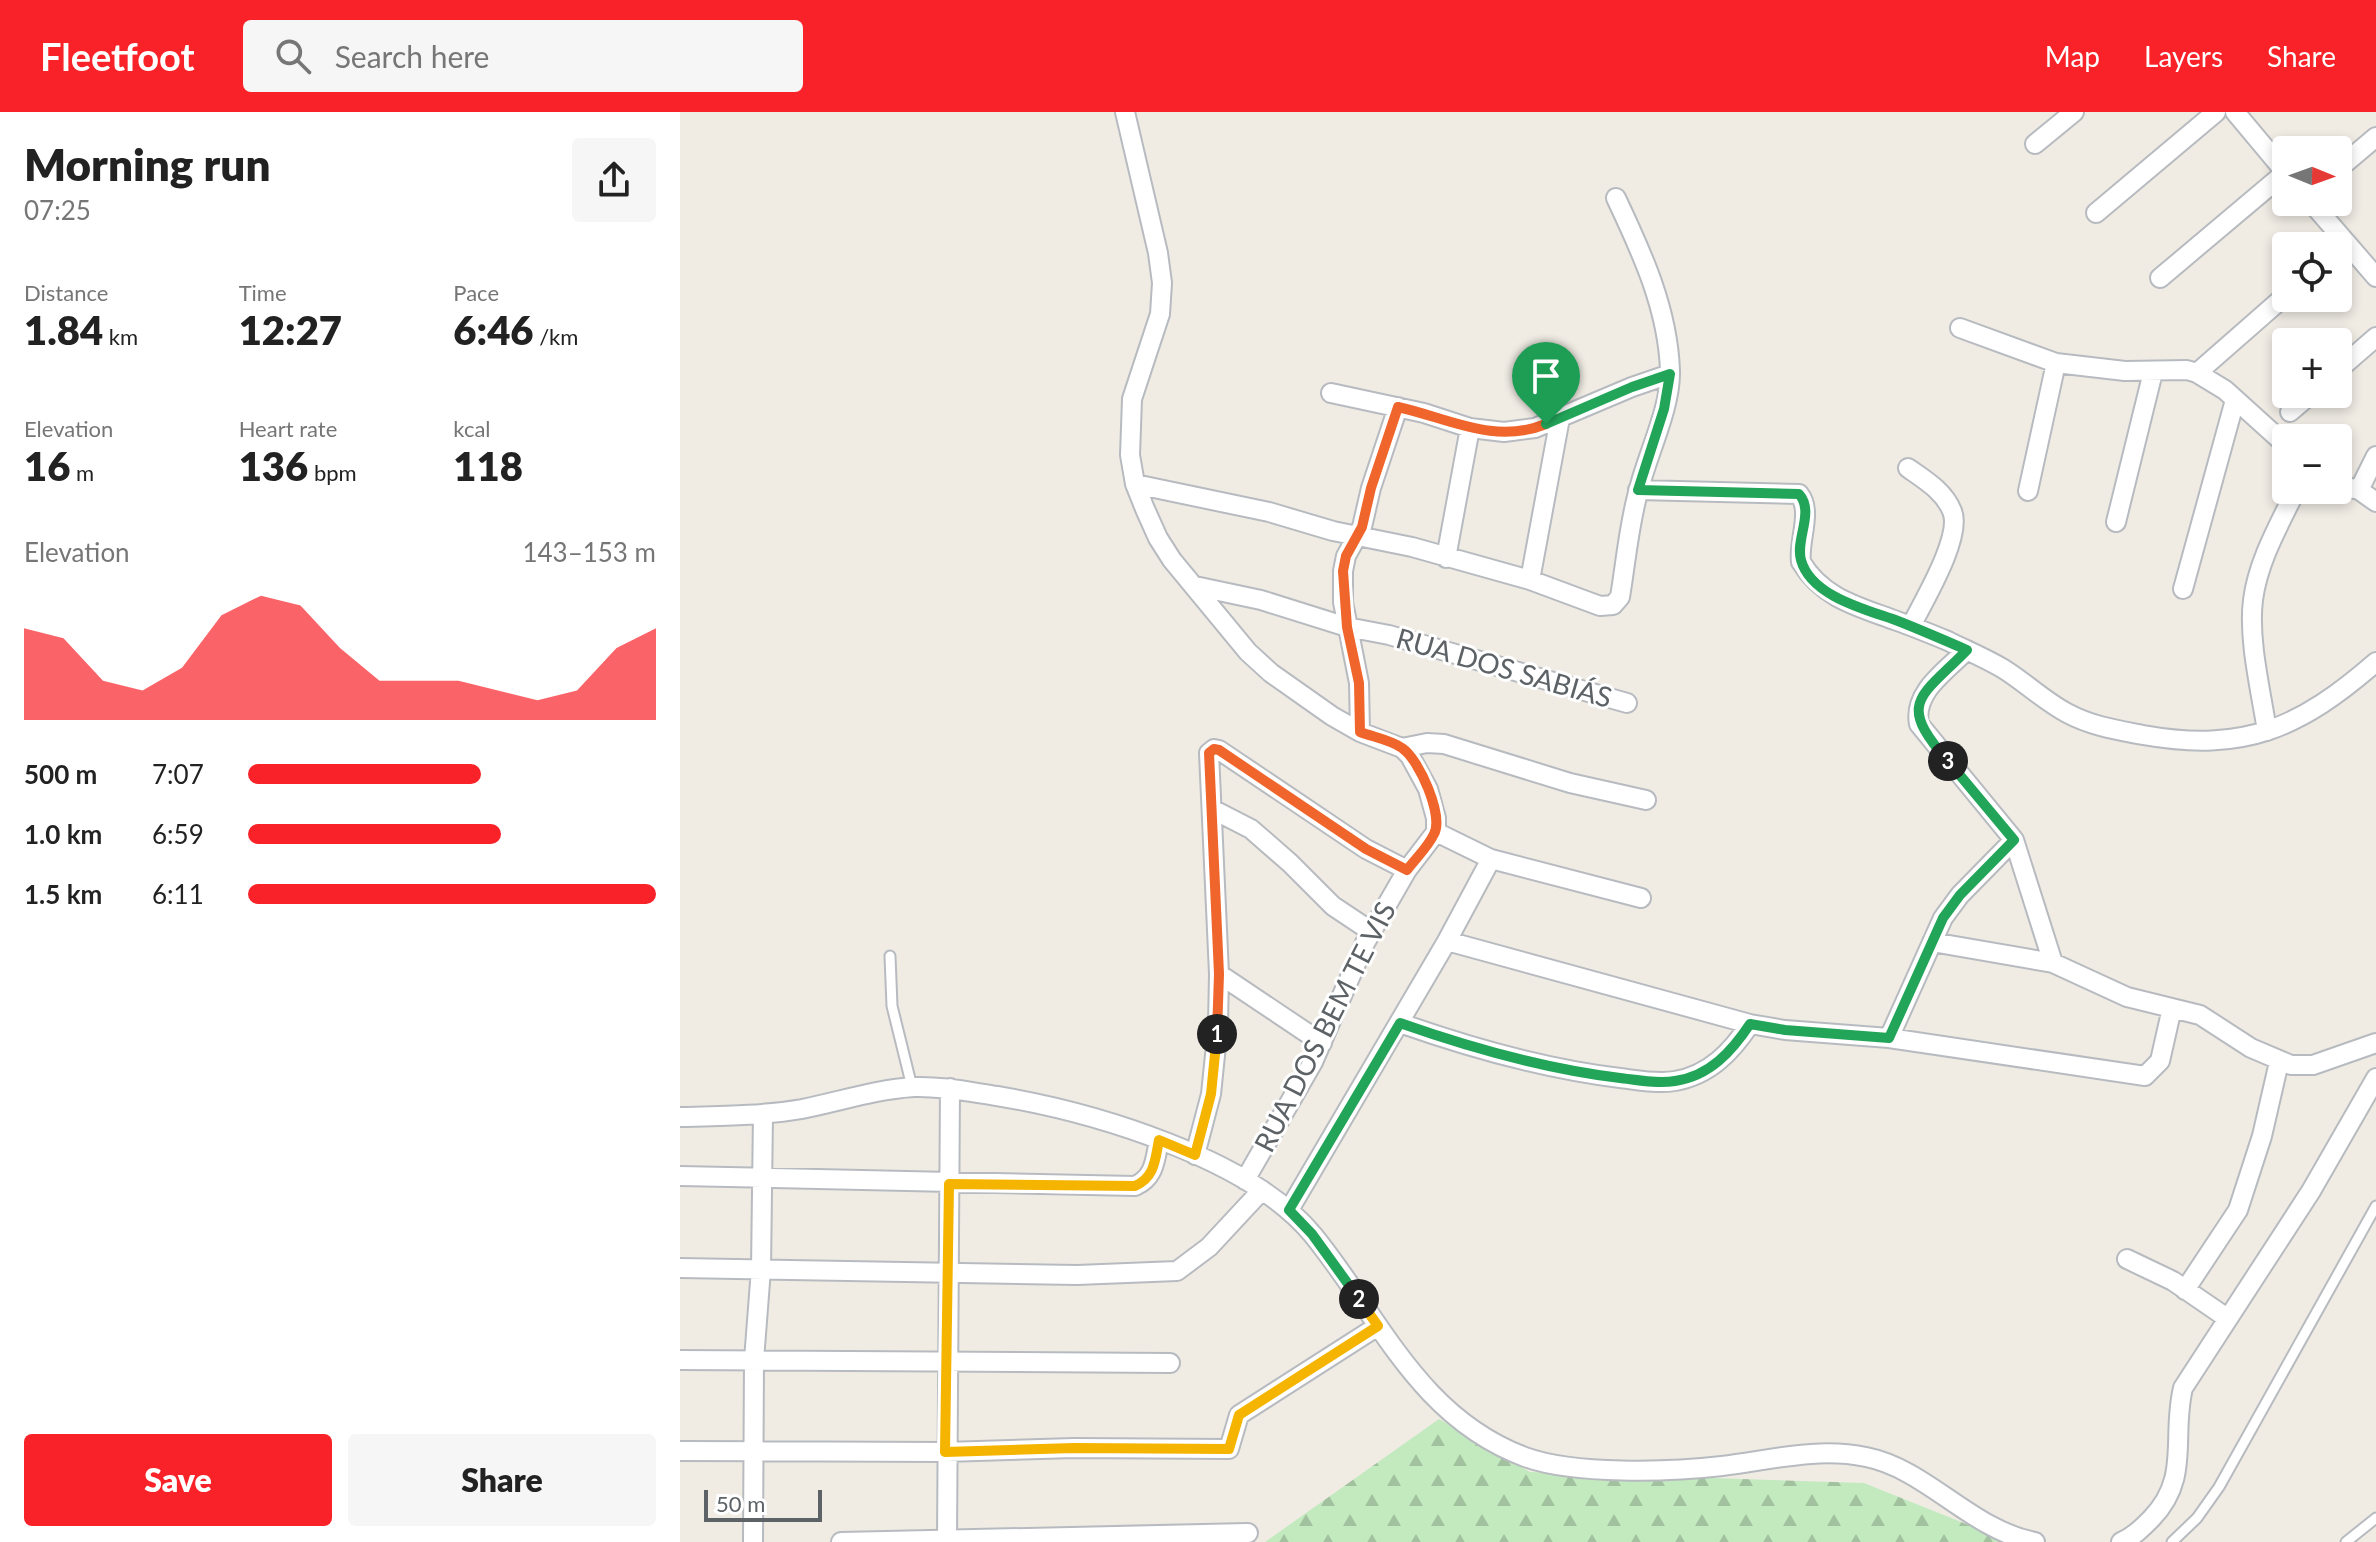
<!DOCTYPE html>
<html lang="en">
<head>
<meta charset="utf-8">
<style>
	body { margin:0; font-family:Lato,sans-serif; background:#f6f6f6; color:#222; height:100vh; display:flex; flex-direction:column; font-size:30px; white-space:nowrap }
	* { box-sizing:border-box; margin:0 }
	p { font-size:26px; color:#767676 }
	.icon { flex:none; width:44px; height:44px; fill:none; stroke:currentColor; stroke-width:2; stroke-linecap:round; stroke-linejoin:round }
	.map { position:relative; flex:1; overflow:hidden }
	.drawer { display:flex; flex-direction:column; background:#fff; width:680px }
	.drawer>* { flex:none }
	.needle { width:52px; rotate:91deg }
	.fabs { position:absolute; left:1592px; top:24px; display:grid; gap:16px }
	.fabs a { display:grid; place-items:center; width:80px; height:80px; border-radius:8px; background:#fff; box-shadow:0 4px 12px #0003; font-size:40px }
	.scale { position:absolute; left:24px; bottom:20px; width:118px; box-sizing:border-box; padding-left:8px; border:4px solid #5c6266; border-top:0; font-size:22px; line-height:28px; white-space:nowrap; color:#5c6266; -webkit-text-stroke:6px #fff; paint-order:stroke }
	.pin { position:absolute; display:grid; place-items:center; width:68px; height:68px; color:#fff; margin:-82px -34px; border-radius:50% 50% 50% 0; rotate:-45deg; box-shadow:0 0 8px #0007 }
	.pin .icon { rotate:45deg }
	.km { position:absolute; width:40px; height:40px; margin:-20px; border-radius:50%; background:#222; color:#fff; font-size:22px; line-height:40px; text-align:center }
	.round { display:grid; place-items:center; flex:none; width:84px; height:84px; border-radius:8px; background:#f6f6f6 }
	.head { display:flex; align-items:center; justify-content:space-between; height:136px; padding:0 24px }
	h1 { font-size:44px; font-weight:800; line-height:60px }
	.figures { display:grid; grid-template-columns:repeat(3,1fr); gap:12px; height:136px; padding:8px 24px }
	.figures div { display:grid; align-content:center }
	.figures b { font-size:40px; font-weight:800 }
	.figures small { font-size:22px; font-weight:400 }
	.figures p { font-size:22px }
	.chart { height:224px; padding:16px 24px }
	.chart p { display:flex; justify-content:space-between }
	.chart svg { width:100%; height:144px; margin-top:8px; fill:#f92228; opacity:.7 }
	.primary-button { display:flex; gap:16px; margin-top:auto; padding:16px 24px }
	.primary-button a { flex:1; height:92px; border-radius:8px; background:#f92228; color:#fff; font-size:32px; font-weight:800; line-height:92px; text-align:center }
	.primary-button a+a { background:#f6f6f6; color:#222 }
	ul { padding:0 24px; list-style:none; font-size:26px }
	li { display:grid; grid-template-columns:128px 96px 1fr; align-items:center; height:60px }
	li i { height:20px; border-radius:10px; background:#f92228 }
	header { display:flex; align-items:center; gap:48px; box-sizing:border-box; height:112px; padding:0 40px; background:#f92228; color:#fff }
	header strong { font-size:38px }
	nav { display:flex; gap:44px; margin-inline-start:auto; font-size:28px }
	.search { width:560px; height:72px; background:#f6f6f6; display:flex; align-items:center; gap:20px; box-sizing:border-box; padding:0 28px; border-radius:8px; color:#767676; font-size:30px }
	main { display:flex; flex:1; min-height:0 }
	.map>svg:first-child { display:block }
</style>
</head>
<body>
<header>
<strong>Fleetfoot</strong>
<div class="search"><svg class="icon" aria-label="search" viewBox="0 0 24 24"><circle cx="10" cy="10" r="6"/><path d="M15 15l6 6"/></svg>Search here</div>
<nav><a>Map</a><a>Layers</a><a>Share</a></nav>
</header>
<main>
<section class="drawer">
<div class="head"><div><h1>Morning run</h1><p>07:25</p></div><a class="round"><svg class="icon" aria-label="share" viewBox="0 0 24 24"><path d="M12 15V3M7 8l5-5 5 5M5 13v7h14v-7"/></svg></a></div>
<div class="figures">
<div><p>Distance</p><b>1.84<small> km</small></b></div>
<div><p>Time</p><b>12:27</b></div>
<div><p>Pace</p><b>6:46<small> /km</small></b></div>
</div>
<div class="figures">
<div><p>Elevation</p><b>16<small> m</small></b></div>
<div><p>Heart rate</p><b>136<small> bpm</small></b></div>
<div><p>kcal</p><b>118</b></div>
</div>
<div class="chart"><p><span>Elevation</span>143–153 m</p>
<svg viewBox="0 0 160 44" preserveAspectRatio="none"><path d="M0 44V16L10 19L20 32L30 35L40 28L50 12L60 6L70 9L80 22L90 32L100 32L110 32L120 35L130 38L140 35L150 22L160 16V44z"/></svg>
</div>
<ul>
<li><b>500 m</b>7:07<i style="width:57%"></i></li>
<li><b>1.0 km</b>6:59<i style="width:62%"></i></li>
<li><b>1.5 km</b>6:11<i style="width:100%"></i></li>
</ul>
<div class="primary-button"><a>Save</a><a>Share</a></div>
</section>
<div class="map">
<svg width="1696" height="1430" viewBox="0 0 1696 1430">
	<defs>
		<pattern id="forest-firs" width="22" height="20" patternUnits="userSpaceOnUse" patternTransform="scale(2)"><rect width="22" height="20" fill="#c3eabf"/><path d="M5 1l3.5 6h-7zM16 11l3.5 6h-7z" fill="#a2c19f"/></pattern>
	</defs>
	<rect width="100%" height="100%" fill="#f0ece4"/>
	<!-- forest -->
	<path fill="url(#forest-firs)" d="M759,1307l91,53 334,11 147,59h-746z"/>
	<g fill="none" stroke-linecap="round" stroke-linejoin="round">
		<defs>
			<path id="service" d="M210,844l2,50 20,81
				M1492,1430l25,-24 22,-31 157,-281
				M1666,1430l30,-24"/>
			<path id="minor" d="M445,0l33,141 4,30 -2,31 -28,85 -2,56 5,29 10,25 13,29 14,22 76,92 23,21 61,43 28,16 42,16 8,8 18,33 8,29v14l-29,38 -42,73 -52,119 -68,118
				M1555,0l51,61
				M1355,32l39,-32
				M1658,57l38,-32
				M1631,90l65,75
				M1416,101l120,-101
				M1480,166l126,-106
				M1280,216l96,35 69,8 62,-1 10,3 28,17 61,55
				M1658,258l38,-33
				M1517,261l89,-78
				M651,281l93,20 46,15 34,4 31,-4 97,-41 38,-13
				M1610,300l21,-18
				M1228,356c17,12 36,23 44,43 11,25 -29,91 -41,115
				M455,372l134,28 64,19 79,16 118,33 70,26 13,-1 7,-8c6,-36 9,-74 19,-108 9,-36 32,-82 31,-118 -2,-62 -28,-118 -54,-173
				M1658,373l21,5 17,12
				M958,378l161,4c14,17 -1,47 2,68 22,37 59,45 96,59 17,6 34,13 51,20 18,9 37,17 54,27 23,14 42,33 65,45 24,13 50,17 76,22 102,18 157,-7 233,-73
				M1679,378l17,-34
				M1348,379l28,-128
				M1436,410l37,-150
				M766,446l24,-130
				M850,468l30,-162
				M515,474l66,14 86,27 42,8 238,68
				M1503,477l52,-189
				M1287,538c-21,21 -54,42 -48,74l95,116 39,123
				M1587,619c-6,-40 -19,-91 -14,-131 5,-39 26,-75 43,-110
				M680,620l-1,-49 -16,-81v-31l3,-15 16,-29 9,-39 27,-81
				M722,636l25,-5 17,1 126,39 76,17
				M532,697l39,20 39,34 43,43 39,26
				M756,720l55,27 150,39
				M767,829l303,83 35,6 104,8 256,38 15,-15 12,-53
				M1252,830l121,21 74,34 73,18 51,33 40,17h22l63,-22
				M539,862l103,69
				M720,911c71,25 145,46 220,55 17,2 37,6 55,3 35,-6 57,-30 75,-57
				M1209,926l54,-120 17,-23 54,-55
				M0,1005c41,-1 81,-1 122,-8 36,-7 75,-20 112,-22 28,-1 56,5 83,9 96,16 253,62 316,139 67,82 105,182 212,222 49,18 145,15 197,9 49,-6 95,-19 144,-9 61,12 105,73 169,85
				M515,1043l16,-61 7,-68 1,-52 -10,-221 5,-4 5,1 147,99 41,21
				M0,1064l455,10c20,-9 20,-26 24,-46
				M609,1098l158,-269 44,-82
				M1447,1147l46,22 54,37
				M0,1156l397,7 100,-4 32,-24 53,-57
				M1505,1178l53,-80 24,-74 17,-74
				M0,1248l490,3
				M0,1339l265,1 129,-4 155,1 10,-34 139,-89
				M73,1430l1,-182 7,-91 2,-155
				M161,1430l407,-9
				M267,1430l3,-454
				M1441,1430c12,-5 21,-14 30,-23 40,-41 20,-81 32,-131l128,-197 65,-113"/>
		</defs>
		<!-- service casing -->
		<use href="#service" stroke="#b7bbc0" stroke-width="13"/>
		<!-- minor casing -->
		<use href="#minor" stroke="#b7bbc0" stroke-width="22"/>
		<!-- service -->
		<use href="#service" stroke="#fff" stroke-width="9"/>
		<!-- minor -->
		<use href="#minor" stroke="#fff" stroke-width="18"/>
	</g>
	<g fill="none" stroke-linecap="round" stroke-linejoin="round">
		<defs>
			<path id="split-1" d="M537,922l2,-60 -10,-221 5,-4 5,1 147,99 41,21c9,-12 21,-23 27,-36 10,-18 -15,-75 -32,-86 -11,-8 -29,-11 -42,-16l-1,-49 -12,-56 -4,-56 3,-15 16,-29 9,-39 27,-81c50,11 96,38 148,17"/>
			<path id="split-2" d="M537,922l-6,60 -16,61 -36,-15c-4,20 -4,37 -24,46l-186,-2 -4,268 129,-4 155,1 10,-34 139,-89 -19,-27"/>
			<path id="split-3" d="M679,1187l-47,-65 -23,-24 111,-187c71,25 145,46 220,55 17,2 37,6 55,3 35,-5 57,-30 75,-57l35,6 104,8 54,-120 17,-23 54,-55 -66,-79"/>
			<path id="split-4" d="M866,312l86,-37 38,-13 -6,35 -26,81 161,4c16,18 -4,45 2,66 10,37 67,50 97,61 23,9 46,19 69,29 -47,48 -71,52 -19,111"/>
		</defs>
		<!-- split-1 casing -->
		<use href="#split-1" stroke="#fff" stroke-width="16"/>
		<!-- split-2 casing -->
		<use href="#split-2" stroke="#fff" stroke-width="16"/>
		<!-- split-3 casing -->
		<use href="#split-3" stroke="#fff" stroke-width="16"/>
		<!-- split-4 casing -->
		<use href="#split-4" stroke="#fff" stroke-width="16"/>
		<!-- split-1 -->
		<use href="#split-1" stroke="#f0652b" stroke-width="10"/>
		<!-- split-2 -->
		<use href="#split-2" stroke="#f5b400" stroke-width="10"/>
		<!-- split-3 -->
		<use href="#split-3" stroke="#22a559" stroke-width="10"/>
		<!-- split-4 -->
		<use href="#split-4" stroke="#22a559" stroke-width="10"/>
	</g>
	<g text-anchor="middle" stroke-width="6" stroke-linejoin="round" paint-order="stroke">
		<!-- street labels -->
		<g font-size="28" fill="#5c6266" stroke="#fff">
			<text transform="translate(824 556) rotate(16)" y="10">RUA DOS SABIÁS</text>
			<text transform="translate(645 915) rotate(-63)" y="10">RUA DOS BEM TE VIS</text>
		</g>
	</g>
</svg>
<div class="fabs">
<a><svg class="needle" viewBox="-14 -14 28 28"><path d="M0-13l5 13h-10z" fill="#e53935"/><path d="M0 13l5-13h-10z" fill="#767676"/></svg></a>
<a><svg class="icon" aria-label="locate" viewBox="0 0 24 24"><circle cx="12" cy="12" r="6"/><path d="M12 2v4M12 18v4M2 12h4M18 12h4"/></svg></a>
<a>+</a>
<a>−</a>
</div>
<div class="scale">50 m</div>
<div class="pin" style="left:866px;top:312px;background:#1e9e55"><svg class="icon" aria-label="arrive" viewBox="0 0 24 24"><path d="M6 21V4h12l-3 4 3 4H6"/></svg></div>
<b class="km" style="left:537px;top:922px">1</b>
<b class="km" style="left:679px;top:1187px">2</b>
<b class="km" style="left:1268px;top:649px">3</b>
</div>
</main>
</body>
</html>
